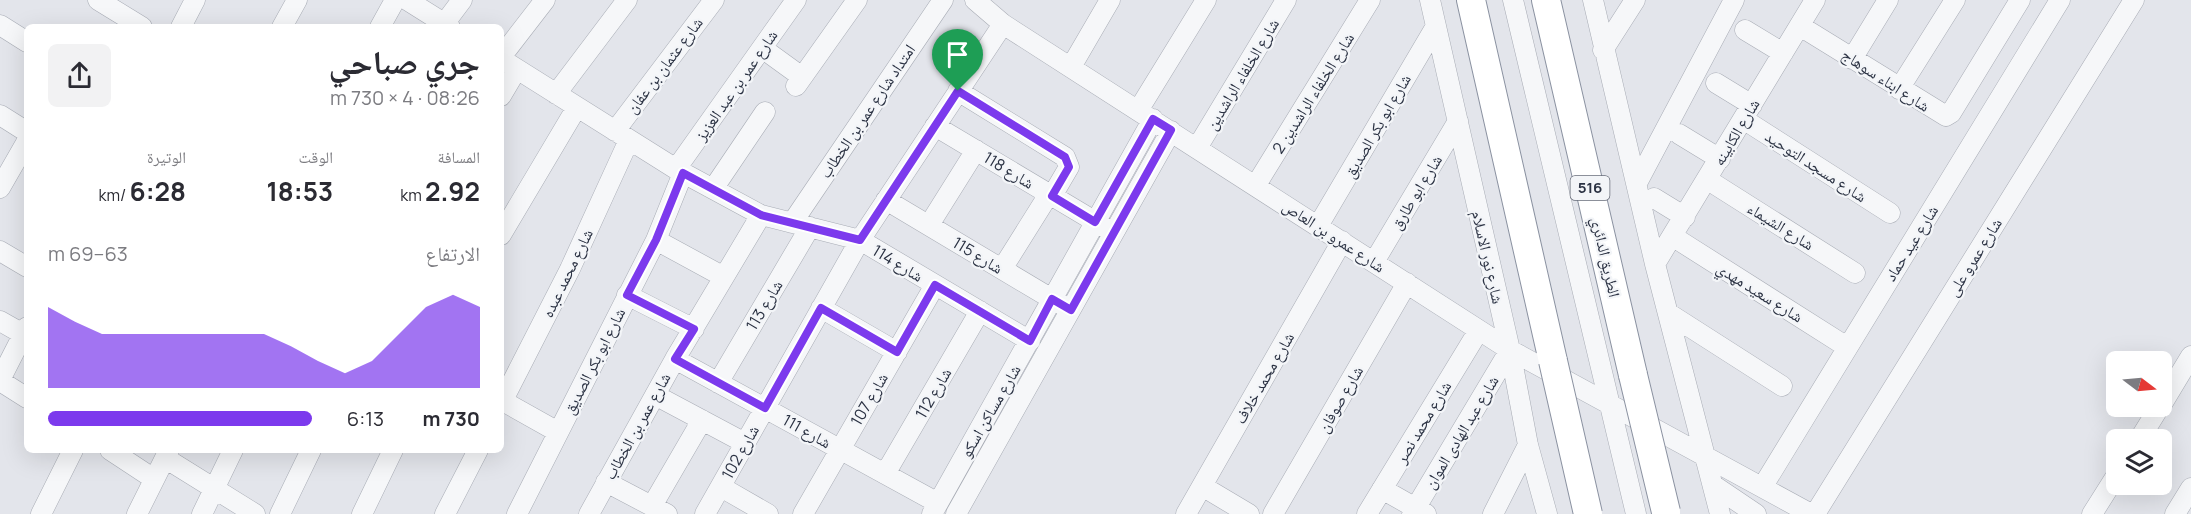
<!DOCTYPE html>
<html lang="ar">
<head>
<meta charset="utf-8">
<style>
	body { margin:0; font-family:Manrope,"Noto Naskh Arabic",sans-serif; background:#f2f2f3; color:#2b2b33; direction:rtl; height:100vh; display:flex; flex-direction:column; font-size:22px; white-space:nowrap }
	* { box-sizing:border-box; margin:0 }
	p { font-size:20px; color:#7c7c81 }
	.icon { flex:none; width:33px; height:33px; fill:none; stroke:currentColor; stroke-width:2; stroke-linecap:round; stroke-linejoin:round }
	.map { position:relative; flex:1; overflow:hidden; direction:ltr }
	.panel { position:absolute; left:24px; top:24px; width:480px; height:429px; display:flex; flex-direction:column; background:#fff; border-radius:9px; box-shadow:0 6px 24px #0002; direction:rtl }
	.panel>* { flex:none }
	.needle { width:39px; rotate:106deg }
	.tools { position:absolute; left:2106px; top:351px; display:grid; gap:12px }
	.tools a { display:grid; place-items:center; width:66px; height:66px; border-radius:9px; background:#fff; box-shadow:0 6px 24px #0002; font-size:30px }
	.pin { position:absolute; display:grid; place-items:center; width:51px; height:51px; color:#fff; margin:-62px -26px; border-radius:50% 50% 50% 0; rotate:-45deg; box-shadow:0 0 6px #0007 }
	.pin .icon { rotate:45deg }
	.round { display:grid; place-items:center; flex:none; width:63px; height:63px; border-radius:9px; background:#f2f2f3 }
	.summary { display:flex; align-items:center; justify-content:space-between; height:102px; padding:0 24px }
	h1 { font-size:33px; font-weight:700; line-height:45px }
	.figures { display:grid; grid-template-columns:repeat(3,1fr); gap:9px; height:102px; padding:6px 24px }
	.figures div { display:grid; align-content:center }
	.figures b { font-size:26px; font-weight:700 }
	.figures small { font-size:16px; font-weight:400 }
	.figures p { font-size:16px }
	.chart { height:168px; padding:12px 24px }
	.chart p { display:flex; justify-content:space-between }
	.chart svg { width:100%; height:108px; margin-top:6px; fill:#7c3aed; opacity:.7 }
	ul { padding:0 24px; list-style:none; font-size:20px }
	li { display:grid; grid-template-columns:96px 72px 1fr; align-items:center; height:45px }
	li i { height:15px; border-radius:8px; background:#7c3aed }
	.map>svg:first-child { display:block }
</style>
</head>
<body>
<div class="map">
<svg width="2191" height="514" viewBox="0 0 2191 514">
	<rect width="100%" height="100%" fill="#e3e5eb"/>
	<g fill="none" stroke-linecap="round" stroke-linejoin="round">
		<defs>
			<path id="minor" d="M98,0l44,27
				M407,0l43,27
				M975,0l28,24 507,326 301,164
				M1430,0l80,350 18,95 19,69
				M1513,0l123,514
				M1593,0l62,264 65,250
				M444,24l18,-24
				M0,25l27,17
				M1800,26l146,90 5,-3 69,-113
				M181,27l14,-27
				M282,27l15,-27
				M380,27l15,-27
				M1745,30l38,23
				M762,48l40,29
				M1603,50l32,-50
				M501,57l44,-57
				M501,59l175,110 85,46 99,25 170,101
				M1852,59l36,-59
				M1071,67l39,-67
				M1716,83l36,22
				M796,86l61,-86
				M1899,89l56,-89
				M958,91l107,66 4,10 -17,29
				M556,94l71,-94
				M501,96l16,-27
				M1139,109l67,-109
				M0,115l27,17
				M1743,119l147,94
				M935,126l171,102
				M615,131l99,-131
				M1679,134l41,25
				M1197,148l89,-148
				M676,169l120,-169
				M1708,180l147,93
				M1637,183l97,-183
				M1256,185l114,-185
				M0,188l27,-47
				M713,189l52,-77
				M1654,198l31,19
				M886,200l176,105
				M792,223l151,-223
				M929,225l47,-75
				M1318,226l118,-200
				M501,235l76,-128
				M1672,236l175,111
				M656,240l68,37
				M0,251l27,16
				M1374,262l84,-141
				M1655,264l160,-264
				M1002,269l47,-75
				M627,295l67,34
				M821,308l76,44
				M1668,313l114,73
				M0,321l23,13
				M675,359l263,144
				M0,380l27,-53
				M0,381l27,17
				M718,383l92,-156
				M655,395l90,48
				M501,400l57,32
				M501,404l69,-135 59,-129
				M2162,404l29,-48
				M2139,440l21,-34
				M110,450l44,29
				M165,458l90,56
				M885,474l95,-163
				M606,482l61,32
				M1713,485l43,29
				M1202,486l47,28
				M1763,486l297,-486
				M721,487l47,27
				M1382,489l44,25
				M652,506l50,-86
				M41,514l32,-64
				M137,514l32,-64
				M202,514l31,-64
				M280,514l31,-64
				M362,514l31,-64
				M445,514l33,-64
				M517,514l139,-274 27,-67
				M589,514l86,-155 86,-144
				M705,514l155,-274 143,-216
				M803,514l132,-229
				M932,514l221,-395
				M956,514l215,-383
				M1186,514l156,-273
				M1273,514l134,-231
				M1367,514l112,-184
				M1412,514l98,-164
				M1493,514l35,-69
				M1815,514l319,-514
				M2092,514l24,-38
				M2175,514l16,-26"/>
			<path id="highway" d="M1471,0l82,361
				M1546,0l87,375"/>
		</defs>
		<!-- minor casing -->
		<use href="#minor" stroke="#a8acb5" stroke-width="21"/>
		<!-- highway casing -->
		<use href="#highway" stroke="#8b92a1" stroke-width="30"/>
		<!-- minor -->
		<use href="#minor" stroke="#f6f7f9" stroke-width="20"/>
		<!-- highway -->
		<use href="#highway" stroke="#fff" stroke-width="28"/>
		<defs>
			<path id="highway-bridge" d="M1553,361l35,153
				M1633,375l33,137"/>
		</defs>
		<!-- highway-bridge casing -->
		<use href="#highway-bridge" stroke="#8b92a1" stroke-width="30" stroke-linecap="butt"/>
		<!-- highway-bridge -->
		<use href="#highway-bridge" stroke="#fff" stroke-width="28"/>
	</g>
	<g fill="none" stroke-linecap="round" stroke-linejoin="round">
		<defs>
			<path id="route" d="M958,91l107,66 4,10 -17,29 43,26 58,-103 18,11 -100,180 -19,-11 -22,42 -95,-56 -38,67 -76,-44 -56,100 -90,-49 19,-30 -67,-34 29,-55 27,-67 78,42 99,25z"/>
		</defs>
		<!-- route casing -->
		<use href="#route" stroke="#fff" stroke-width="12"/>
		<!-- route -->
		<use href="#route" stroke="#7c3aed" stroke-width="8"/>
	</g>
	<g text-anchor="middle" stroke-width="4.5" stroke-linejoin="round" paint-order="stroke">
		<!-- shield labels -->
		<rect fill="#f3f5f8" stroke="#676c79" stroke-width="1.5" x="1570.5" y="176" width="39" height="24" rx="4.5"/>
		<g font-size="15" font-weight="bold" fill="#2b3243">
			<text x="1590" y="193">516</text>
		</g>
		<!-- street labels -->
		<g font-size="16" fill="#2b3243" stroke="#f3f5f8">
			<text transform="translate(664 65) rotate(-53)" y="6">شارع عثمان بن عفان</text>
			<text transform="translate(1242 74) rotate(-59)" y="6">شارع الخلفاء الراشدين</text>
			<text transform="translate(1886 80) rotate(33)" y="6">شارع ابناء سوهاج</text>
			<text transform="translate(736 85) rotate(-55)" y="6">شارع عمر بن عبد العزيز</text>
			<text transform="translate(1313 93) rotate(-58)" y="6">شارع الخلفاء الراشدين 2</text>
			<text transform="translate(867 111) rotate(-56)" y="6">امتداد شارع عمر بن الخطاب</text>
			<text transform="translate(1377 126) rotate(-60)" y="6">شارع ابو بكر الصديق</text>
			<text transform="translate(1736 132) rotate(-59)" y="6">شارع الكابينه</text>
			<text transform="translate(1816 166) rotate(33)" y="6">شارع مسجد التوحيد</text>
			<text transform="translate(1009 170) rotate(31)" y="6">شارع 118</text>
			<text transform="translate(1416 192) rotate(-59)" y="6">شارع ابو طارق</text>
			<text transform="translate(1781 226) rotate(32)" y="6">شارع الشيماء</text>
			<text transform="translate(1334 236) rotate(33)" y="6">شارع عمرو بن العاص</text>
			<text transform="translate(1911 243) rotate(-58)" y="6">شارع عيد حماد</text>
			<text transform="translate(978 255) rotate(31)" y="6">شارع 115</text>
			<text transform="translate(1488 257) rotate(77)" y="6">شارع نور الاسلام</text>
			<text transform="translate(1606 257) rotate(77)" y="6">الطريق الدائري</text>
			<text transform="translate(1974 257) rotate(-58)" y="6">شارع عمرو على</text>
			<text transform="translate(898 263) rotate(31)" y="6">شارع 114</text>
			<text transform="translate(567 273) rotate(-64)" y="6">شارع محمد عبده</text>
			<text transform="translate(1760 292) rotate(32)" y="6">شارع سعيد مهدي</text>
			<text transform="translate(764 305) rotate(-59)" y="6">شارع 113</text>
			<text transform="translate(594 361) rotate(-63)" y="6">شارع ابو بكر الصديق</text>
			<text transform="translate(1264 378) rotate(-60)" y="6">شارع محمد خلاف</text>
			<text transform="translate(933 393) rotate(-60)" y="6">شارع 112</text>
			<text transform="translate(869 399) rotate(-60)" y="6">شارع 107</text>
			<text transform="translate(1340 399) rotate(-60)" y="6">شارع صوفان</text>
			<text transform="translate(990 411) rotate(-60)" y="6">شارع مساكن اسكو</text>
			<text transform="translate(1423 422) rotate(-59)" y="6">شارع محمد نصر</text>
			<text transform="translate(637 426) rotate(-61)" y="6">شارع عمر بن الخطاب</text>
			<text transform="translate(807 431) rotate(29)" y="6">شارع 111</text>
			<text transform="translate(1461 432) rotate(-59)" y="6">شارع عبد الهادى الموان</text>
			<text transform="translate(740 452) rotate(-61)" y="6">شارع 102</text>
		</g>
	</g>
</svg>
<div class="tools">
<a><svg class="needle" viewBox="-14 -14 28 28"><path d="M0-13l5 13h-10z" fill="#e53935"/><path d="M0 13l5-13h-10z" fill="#7c7c81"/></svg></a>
<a><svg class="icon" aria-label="layers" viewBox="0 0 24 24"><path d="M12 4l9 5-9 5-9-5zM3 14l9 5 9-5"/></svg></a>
</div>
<div class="pin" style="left:958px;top:91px;background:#1e9e55"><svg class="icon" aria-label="arrive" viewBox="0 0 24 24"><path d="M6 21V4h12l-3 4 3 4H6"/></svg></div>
<section class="panel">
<div class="summary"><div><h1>جري صباحي</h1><p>08:26 · 4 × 730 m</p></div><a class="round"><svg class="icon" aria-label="share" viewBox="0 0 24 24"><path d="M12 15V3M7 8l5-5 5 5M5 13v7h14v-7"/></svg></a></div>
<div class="figures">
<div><p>المسافة</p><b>2.92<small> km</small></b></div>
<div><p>الوقت</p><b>18:53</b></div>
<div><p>الوتيرة</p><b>6:28<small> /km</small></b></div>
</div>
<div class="chart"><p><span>الارتفاع</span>63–69 m</p>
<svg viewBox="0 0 160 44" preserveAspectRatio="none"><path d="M0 44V11L10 17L20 22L30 22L40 22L50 22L60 22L70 22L80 22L90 27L100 33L110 38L120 33L130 22L140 11L150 6L160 11V44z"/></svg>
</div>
<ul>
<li><b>730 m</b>6:13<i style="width:100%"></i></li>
</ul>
</section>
</div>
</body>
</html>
